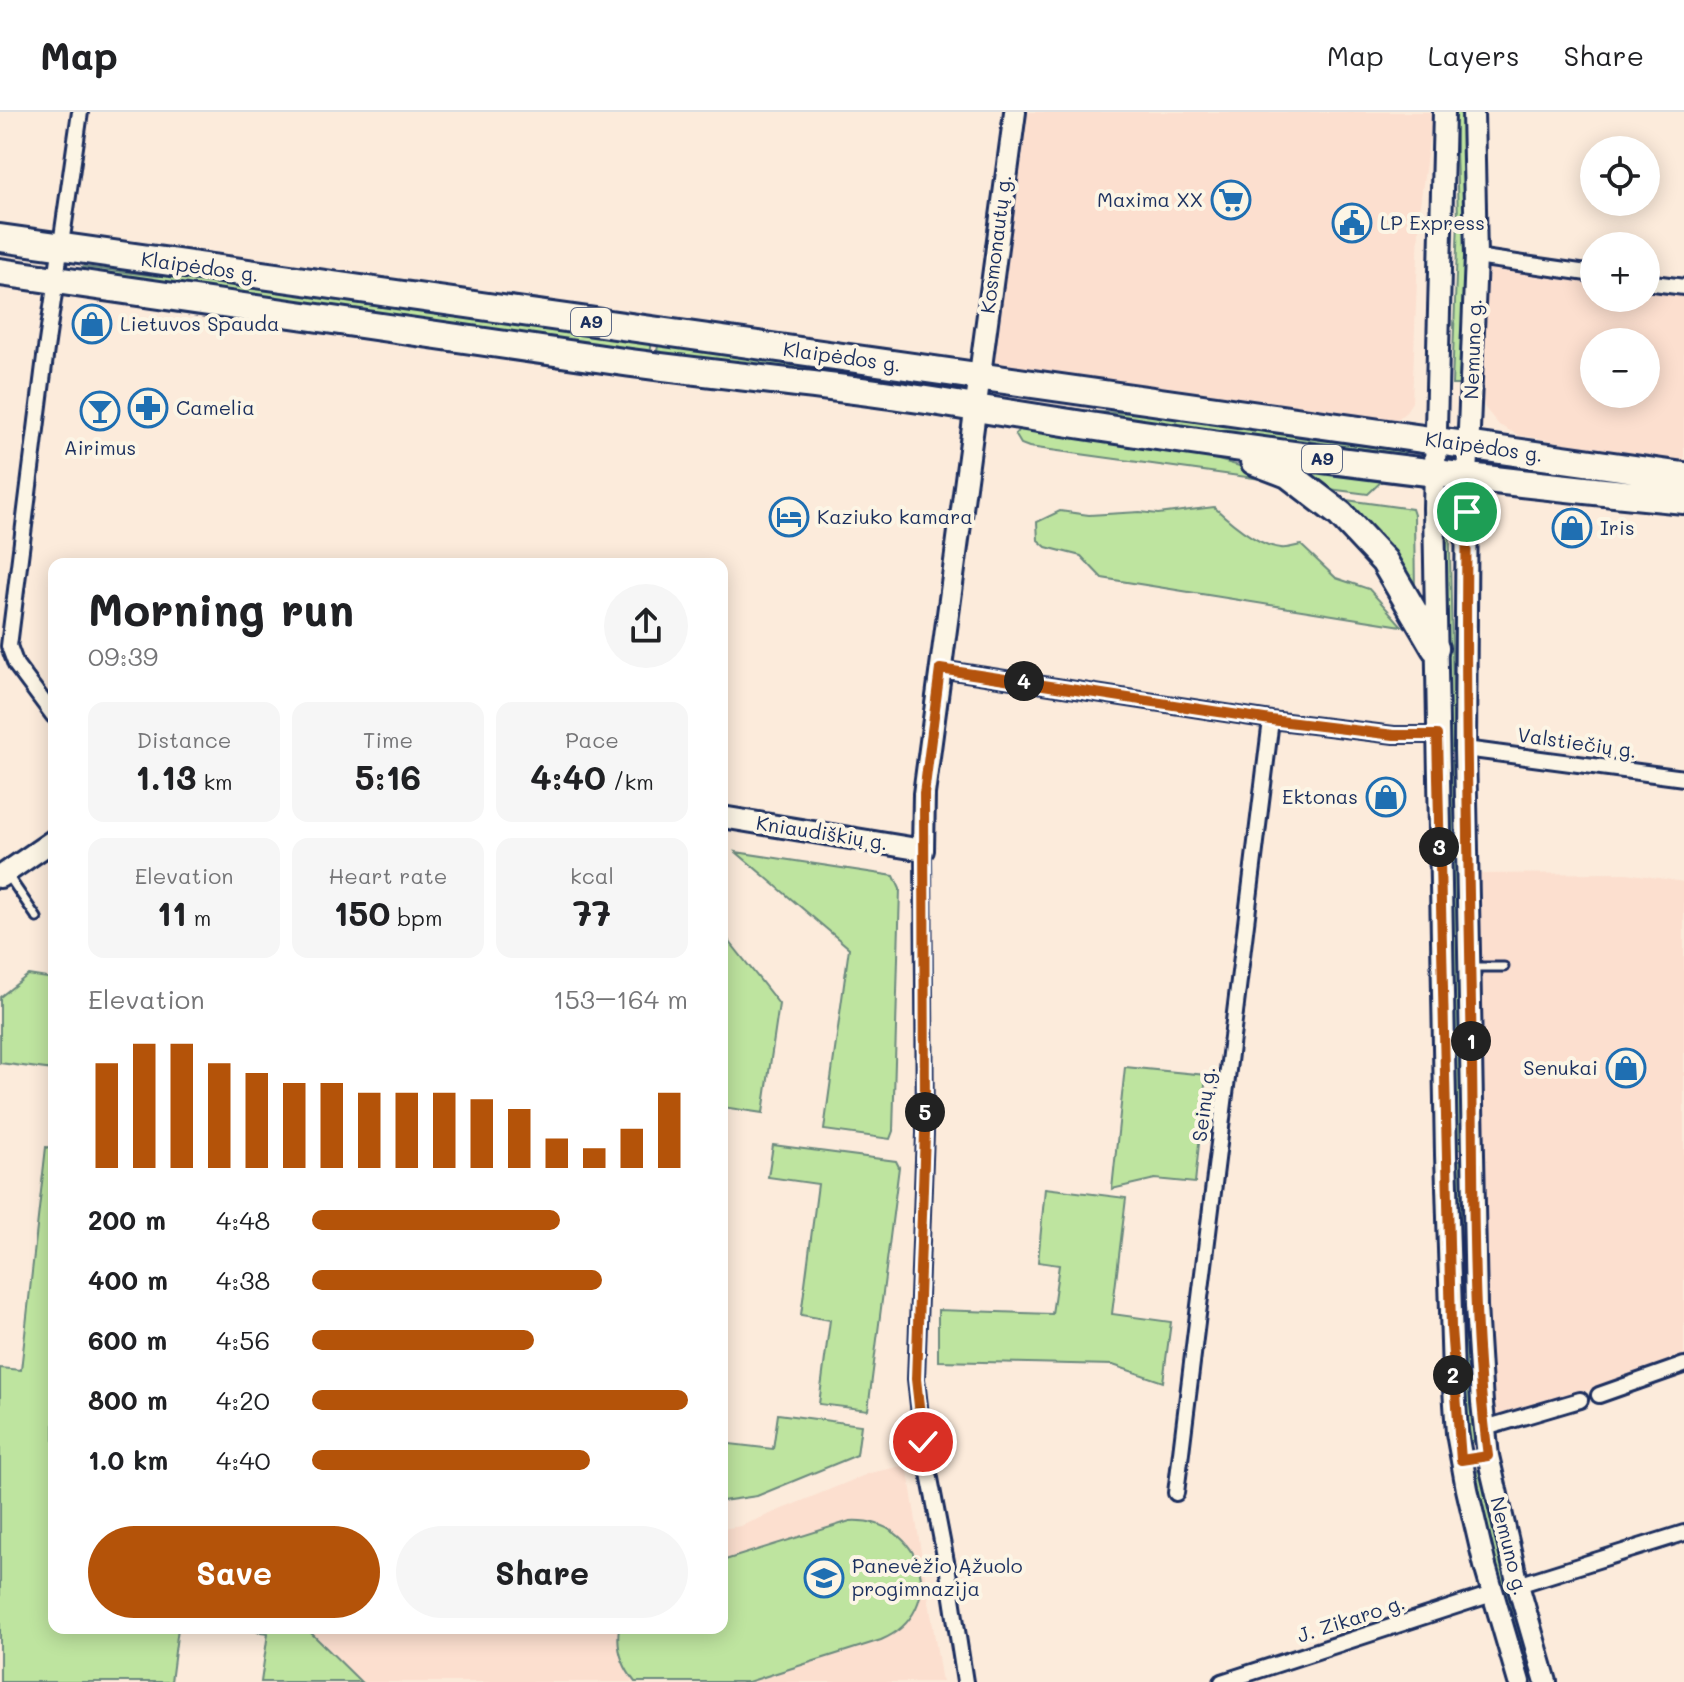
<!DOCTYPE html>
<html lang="en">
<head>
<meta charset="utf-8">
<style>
	body { margin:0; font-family:Mali,sans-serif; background:#f6f6f6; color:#202124; height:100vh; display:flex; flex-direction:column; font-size:30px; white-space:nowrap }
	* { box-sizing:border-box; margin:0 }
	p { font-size:26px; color:#757577 }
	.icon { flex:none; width:44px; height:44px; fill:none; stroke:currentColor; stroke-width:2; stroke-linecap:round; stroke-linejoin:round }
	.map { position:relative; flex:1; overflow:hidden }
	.drawer { position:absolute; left:48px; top:446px; width:680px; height:1076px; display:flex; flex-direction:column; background:#fff; border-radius:16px; box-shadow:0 4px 20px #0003 }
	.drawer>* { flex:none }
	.fabs { position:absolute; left:1580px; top:24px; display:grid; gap:16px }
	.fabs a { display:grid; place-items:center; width:80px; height:80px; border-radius:50%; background:#fff; box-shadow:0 4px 20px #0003; font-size:40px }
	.pin { position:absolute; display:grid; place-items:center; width:68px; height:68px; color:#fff; margin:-34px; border:4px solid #fff; border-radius:50%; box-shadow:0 2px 8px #0007 }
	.km { position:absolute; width:40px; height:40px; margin:-20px; border-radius:50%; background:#222; color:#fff; font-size:22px; line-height:40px; text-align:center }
	.round { display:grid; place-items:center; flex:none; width:84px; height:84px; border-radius:42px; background:#f6f6f6 }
	.summary { display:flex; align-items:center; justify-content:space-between; height:136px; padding:0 40px }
	h1 { font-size:44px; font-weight:800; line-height:60px }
	.figures { display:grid; grid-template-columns:repeat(3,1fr); gap:12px; height:136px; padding:8px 40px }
	.figures div { display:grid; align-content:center; border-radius:16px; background:#f6f6f6; text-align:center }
	.figures b { font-size:34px; font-weight:800 }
	.figures small { font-size:22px; font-weight:400 }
	.figures p { font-size:22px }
	.chart { height:224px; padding:16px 40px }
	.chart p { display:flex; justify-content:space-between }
	.chart svg { width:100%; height:144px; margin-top:8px; stroke:#b45309; stroke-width:6 }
	.primary-button { display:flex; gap:16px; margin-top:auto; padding:16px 40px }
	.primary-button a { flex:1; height:92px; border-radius:48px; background:#b45309; color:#fff; font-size:32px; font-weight:800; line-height:92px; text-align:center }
	.primary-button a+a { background:#f6f6f6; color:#202124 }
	ul { padding:0 40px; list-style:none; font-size:26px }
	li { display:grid; grid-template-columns:128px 96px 1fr; align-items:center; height:60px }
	li i { height:20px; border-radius:10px; background:#b45309 }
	header { display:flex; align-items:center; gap:48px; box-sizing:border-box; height:112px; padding:0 40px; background:#fff; border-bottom:2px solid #e0e0e0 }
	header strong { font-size:38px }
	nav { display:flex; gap:44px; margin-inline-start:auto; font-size:28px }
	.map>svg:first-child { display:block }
</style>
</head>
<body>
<header>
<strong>Map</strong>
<nav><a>Map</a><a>Layers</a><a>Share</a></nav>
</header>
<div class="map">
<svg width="1684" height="1570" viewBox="0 0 1684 1570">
	<rect width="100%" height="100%" fill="#fcebdb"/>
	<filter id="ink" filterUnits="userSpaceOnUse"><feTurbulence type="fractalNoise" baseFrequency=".0125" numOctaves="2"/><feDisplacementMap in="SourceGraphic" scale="16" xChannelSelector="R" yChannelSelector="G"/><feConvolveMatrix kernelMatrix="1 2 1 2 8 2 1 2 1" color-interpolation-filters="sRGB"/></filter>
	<g filter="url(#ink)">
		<!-- built -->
		<path fill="#fcdfcf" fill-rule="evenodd" d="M1026,0h407l-13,93 -8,197 -7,11 -10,8 -11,3 -20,-2 -40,-13 -163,-23 -42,1 -112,-16 -11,-7 -6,-11z
			M1485,156l109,14v16h52v-9l38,5v169l-166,-28 -19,-10 -15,-18 -3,-16zM1594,230h52v52h-52z
			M1627,761l57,9v478l-183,58h-8l-8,-112 -11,-432z
			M907,1353l35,217h-614l-33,-54h427v-99l19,-3 129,-53z"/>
		<!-- green -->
		<path fill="#bee49f" stroke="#6c8a7e" stroke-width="2" d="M1455,0h7l5,110 -7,163h-8l6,-165z
			M84,155l72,9h48l448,64 -2,15 -571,-82 1,-4z
			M659,229l295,44v2l-112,-14 -70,-1 -116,-16z
			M1006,287l91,13 77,2 235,36 -7,4 -102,-14 -71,-2 -224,-33z
			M1020,317c87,13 181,17 263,53l-254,-35 -8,-3 -6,-10z
			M1298,355l85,13 -15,14 -39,-5z
			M1443,386l6,3 5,251 -7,-1z
			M1339,387l73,10 2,6 1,80z
			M1214,395c16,15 44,39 67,41 6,1 14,-2 20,-3l35,33 33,11 33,37 -300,-48 -21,-22 -35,-9 -8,-7 -1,-18 23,-11 29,4 51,-3 18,2z
			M1447,649h8l8,388h-8z
			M736,740l158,24 6,13 -7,242 -3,8 -66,-9 25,-182z
			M722,820l57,72 -16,109 -41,-6z
			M28,863l26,4v91l-54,-7v-66z
			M1125,955l81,8 -11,108 -40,-4 -43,10z
			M773,1033l123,16 3,6 -31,243 -49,-6 11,-84 -29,-5 17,-131 -50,-7z
			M46,1035l8,1v480h124l-7,54h-171v-314l21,2z
			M1455,1048h9l2,150 11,130 -6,3 -8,-67z
			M1045,1076l81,10 -14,116 59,8 -8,60 -50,-17 -175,-4v-51l114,4 7,-49 -21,-3z
			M778,1302l83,11 -4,30 -100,41 -35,5v-58l51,6z
			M1479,1357l4,2 18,86 36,125h-12l-34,-122 -17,-85z
			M850,1409c74,-4 100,90 31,119l-133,42h-113c-13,-16 -19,-33 -16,-54h103v-67z
			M234,1516h72l55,54h-100l7,-49z"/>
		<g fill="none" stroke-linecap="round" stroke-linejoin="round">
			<defs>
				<path id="lane" d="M7,762l30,44
					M1472,855h32"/>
				<path id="street" d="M1476,145l118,17
					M1646,170l38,5
					M940,557l331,51 123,15h43
					M54,604l-38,-51 -7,-19 37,-297 34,-237
					M1465,637l219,29
					M923,738l2,283 -9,246 7,63 25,130 17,110
					M1599,1283l85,-30
					M1485,1316l95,-28
					M1176,1381l95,-773
					M1518,1473l166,-52
					M1222,1570l270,-88"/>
				<path id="secondary" d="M1444,0l-10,396 12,647 7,219 4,59 10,56 18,77 34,116
					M1473,0l3,145 -9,221 -2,271 11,557 6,97 6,53 30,129 28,97
					M722,705l201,33 1,-56 91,-682
					M0,765l54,-37"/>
				<path id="highway" d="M0,126l1684,238
					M0,160c206,28 411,61 617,89 107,15 215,24 322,41 247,41 495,74 745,98
					M1254,349l34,13 52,40 44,47 51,87"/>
			</defs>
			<!-- lane casing -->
			<use href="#lane" stroke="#1b2f5e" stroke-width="13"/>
			<!-- street casing -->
			<use href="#street" stroke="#1b2f5e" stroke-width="20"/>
			<!-- secondary casing -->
			<use href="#secondary" stroke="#1b2f5e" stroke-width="26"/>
			<!-- highway casing -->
			<use href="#highway" stroke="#1b2f5e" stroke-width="32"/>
			<!-- lane -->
			<use href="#lane" stroke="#fcf5e5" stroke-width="7"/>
			<!-- street -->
			<use href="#street" stroke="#fcf5e5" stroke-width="14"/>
			<!-- secondary -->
			<use href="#secondary" stroke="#fcf5e5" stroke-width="20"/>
			<!-- highway -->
			<use href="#highway" stroke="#fcf5e5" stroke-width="26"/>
		</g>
	</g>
	<g fill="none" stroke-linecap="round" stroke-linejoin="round" filter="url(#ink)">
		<defs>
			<path id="route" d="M923,1330l-7,-63 9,-246 -1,-339 16,-125 331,51 123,15h43l14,593 10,132 27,-4c-17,-130 -14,-262 -16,-393 -3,-184 -8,-367 -5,-551"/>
		</defs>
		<!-- route casing -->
		<use href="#route" stroke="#fff" stroke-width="16"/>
		<!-- route -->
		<use href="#route" stroke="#b45309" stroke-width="10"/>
	</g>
	<!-- icons -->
	<defs>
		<symbol id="supermarket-ring" viewBox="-11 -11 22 22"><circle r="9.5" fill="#fcf5e5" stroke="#1f6fb2" stroke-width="1.5"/><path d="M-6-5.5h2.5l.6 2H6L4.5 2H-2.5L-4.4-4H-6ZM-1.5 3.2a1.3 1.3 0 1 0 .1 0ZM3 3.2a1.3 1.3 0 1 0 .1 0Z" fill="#1f6fb2"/></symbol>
		<symbol id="civic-ring" viewBox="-11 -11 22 22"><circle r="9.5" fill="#fcf5e5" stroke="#1f6fb2" stroke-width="1.5"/><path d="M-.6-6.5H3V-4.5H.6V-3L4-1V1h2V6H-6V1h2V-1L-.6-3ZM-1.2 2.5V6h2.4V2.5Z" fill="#1f6fb2"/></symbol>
		<symbol id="shop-ring" viewBox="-11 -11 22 22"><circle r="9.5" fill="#fcf5e5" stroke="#1f6fb2" stroke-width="1.5"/><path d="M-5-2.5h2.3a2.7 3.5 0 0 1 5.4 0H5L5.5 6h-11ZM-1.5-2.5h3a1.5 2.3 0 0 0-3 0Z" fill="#1f6fb2"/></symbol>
		<symbol id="pharmacy-ring" viewBox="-11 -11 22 22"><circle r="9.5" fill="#fcf5e5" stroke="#1f6fb2" stroke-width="1.5"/><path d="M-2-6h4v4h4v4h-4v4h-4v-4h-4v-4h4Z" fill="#1f6fb2"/></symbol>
		<symbol id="bar-ring" viewBox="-11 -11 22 22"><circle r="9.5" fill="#fcf5e5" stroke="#1f6fb2" stroke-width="1.5"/><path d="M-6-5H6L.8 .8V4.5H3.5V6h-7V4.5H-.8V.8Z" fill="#1f6fb2"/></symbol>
		<symbol id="hotel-ring" viewBox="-11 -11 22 22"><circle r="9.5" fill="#fcf5e5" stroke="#1f6fb2" stroke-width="1.5"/><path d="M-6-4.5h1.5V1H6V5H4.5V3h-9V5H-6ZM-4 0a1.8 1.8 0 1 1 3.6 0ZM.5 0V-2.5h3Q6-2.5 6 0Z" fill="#1f6fb2"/></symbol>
		<symbol id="school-ring" viewBox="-11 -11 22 22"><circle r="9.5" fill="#fcf5e5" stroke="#1f6fb2" stroke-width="1.5"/><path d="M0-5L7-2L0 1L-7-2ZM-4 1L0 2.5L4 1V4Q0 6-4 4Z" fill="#1f6fb2"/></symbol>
	</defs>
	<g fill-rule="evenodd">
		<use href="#supermarket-ring" x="1209" y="66" width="44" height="44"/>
		<use href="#civic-ring" x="1330" y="89" width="44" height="44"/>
		<use href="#shop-ring" x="70" y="190" width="44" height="44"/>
		<use href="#pharmacy-ring" x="126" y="274" width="44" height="44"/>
		<use href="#bar-ring" x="78" y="277" width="44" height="44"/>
		<use href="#hotel-ring" x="767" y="383" width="44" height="44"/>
		<use href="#shop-ring" x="1550" y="394" width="44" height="44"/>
		<use href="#shop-ring" x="1364" y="663" width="44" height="44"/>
		<use href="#shop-ring" x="1604" y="934" width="44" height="44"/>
		<use href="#school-ring" x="802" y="1444" width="44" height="44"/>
	</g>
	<g text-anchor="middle" stroke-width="8" stroke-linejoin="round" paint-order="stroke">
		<!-- shield labels -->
		<g fill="#fcf5e5" stroke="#5e6a86" stroke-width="2">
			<rect x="571" y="196" width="40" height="28" rx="6"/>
			<rect x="1302" y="333" width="40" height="28" rx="6"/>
		</g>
		<g font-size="18" font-weight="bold" fill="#1b2f5e">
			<text x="591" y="216">A9</text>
			<text x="1322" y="353">A9</text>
		</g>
		<!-- poi labels -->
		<g font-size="20" fill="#1b2f5e" stroke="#fcf5e5" text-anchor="start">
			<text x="1203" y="95" text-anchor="end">Maxima XX</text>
			<text x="1380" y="118">LP Express</text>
			<text x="120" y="219">Lietuvos Spauda</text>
			<text x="176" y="303">Camelia</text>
			<text x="100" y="343" text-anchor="middle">Airimus</text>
			<text x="817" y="412">Kaziuko kamara</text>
			<text x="1600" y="423">Iris</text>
			<text x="1358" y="692" text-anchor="end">Ektonas</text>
			<text x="1598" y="963" text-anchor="end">Senukai</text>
			<text x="852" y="1461">Panevėžio Ąžuolo<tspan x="852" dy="23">progimnazija</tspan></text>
		</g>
		<!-- street labels -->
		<g font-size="20" fill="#1b2f5e" stroke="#fcf5e5">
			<text transform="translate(996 132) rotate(-83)" y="7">Kosmonautų g.</text>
			<text transform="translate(200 155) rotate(8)" y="7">Klaipėdos g.</text>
			<text transform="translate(1473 237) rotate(-88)" y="7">Nemuno g.</text>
			<text transform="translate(842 245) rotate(8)" y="7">Klaipėdos g.</text>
			<text transform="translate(1484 335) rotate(8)" y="7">Klaipėdos g.</text>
			<text transform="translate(1577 631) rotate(8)" y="7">Valstiečių g.</text>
			<text transform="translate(822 721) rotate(9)" y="7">Kniaudiškių g.</text>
			<text transform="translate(1204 992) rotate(-83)" y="7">Seinų g.</text>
			<text transform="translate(1509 1434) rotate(76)" y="7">Nemuno g.</text>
			<text transform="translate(1351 1507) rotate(-18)" y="7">J. Zikaro g.</text>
		</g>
	</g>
</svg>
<div class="fabs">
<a><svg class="icon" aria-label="locate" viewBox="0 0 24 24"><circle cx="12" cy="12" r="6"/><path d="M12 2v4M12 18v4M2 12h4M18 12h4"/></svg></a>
<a>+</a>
<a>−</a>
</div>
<div class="pin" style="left:1467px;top:400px;background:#1e9e55"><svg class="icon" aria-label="arrive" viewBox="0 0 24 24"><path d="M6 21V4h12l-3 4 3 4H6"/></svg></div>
<div class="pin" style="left:923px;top:1330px;background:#d93025"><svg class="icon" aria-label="check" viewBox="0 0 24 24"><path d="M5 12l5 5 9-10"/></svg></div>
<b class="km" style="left:1471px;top:929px">1</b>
<b class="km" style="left:1453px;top:1263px">2</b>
<b class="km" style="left:1439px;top:735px">3</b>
<b class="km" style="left:1024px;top:569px">4</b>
<b class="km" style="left:925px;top:1000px">5</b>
<section class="drawer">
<div class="summary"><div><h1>Morning run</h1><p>09:39</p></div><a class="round"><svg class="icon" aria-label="share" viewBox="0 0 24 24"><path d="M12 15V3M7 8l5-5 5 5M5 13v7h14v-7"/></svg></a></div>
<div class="figures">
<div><p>Distance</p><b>1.13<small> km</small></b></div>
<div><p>Time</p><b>5:16</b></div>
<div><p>Pace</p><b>4:40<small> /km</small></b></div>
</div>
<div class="figures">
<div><p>Elevation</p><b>11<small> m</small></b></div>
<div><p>Heart rate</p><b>150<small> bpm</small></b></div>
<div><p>kcal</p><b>77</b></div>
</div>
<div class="chart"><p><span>Elevation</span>153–164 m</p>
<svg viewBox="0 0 160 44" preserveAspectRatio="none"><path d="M5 44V12M15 44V6M25 44V6M35 44V12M45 44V15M55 44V18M65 44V18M75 44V21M85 44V21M95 44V21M105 44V23M115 44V26M125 44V35M135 44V38M145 44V32M155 44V21"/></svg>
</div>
<ul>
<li><b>200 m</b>4:48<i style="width:66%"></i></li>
<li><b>400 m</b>4:38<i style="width:77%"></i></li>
<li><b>600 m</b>4:56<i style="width:59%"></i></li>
<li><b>800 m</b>4:20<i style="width:100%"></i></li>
<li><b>1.0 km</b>4:40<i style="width:74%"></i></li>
</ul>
<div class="primary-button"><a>Save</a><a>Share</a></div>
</section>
</div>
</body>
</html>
